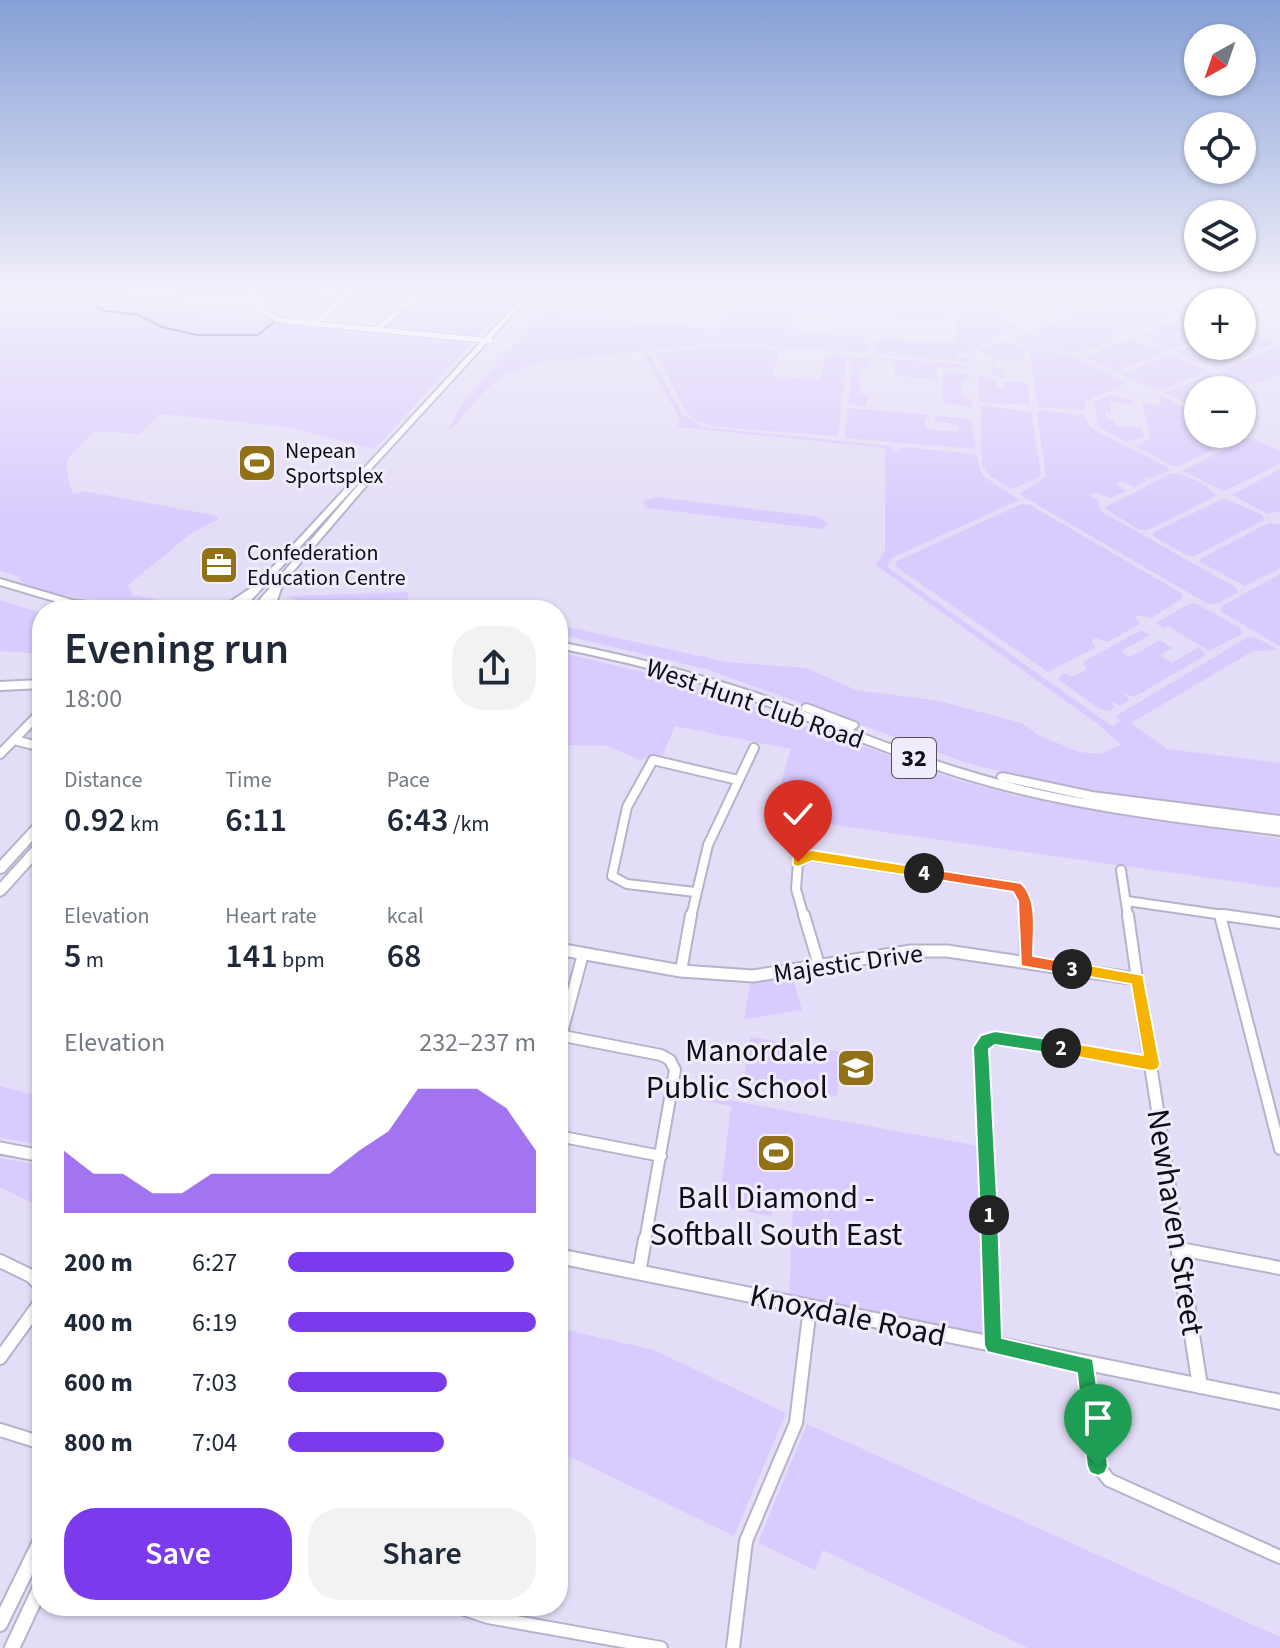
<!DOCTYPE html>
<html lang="en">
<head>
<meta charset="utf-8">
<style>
	body { margin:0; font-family:"Source Sans 3",sans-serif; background:#f2f2f3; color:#1f2937; height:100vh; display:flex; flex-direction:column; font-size:30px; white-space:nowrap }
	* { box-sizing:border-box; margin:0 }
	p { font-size:26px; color:#747a83 }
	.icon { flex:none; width:44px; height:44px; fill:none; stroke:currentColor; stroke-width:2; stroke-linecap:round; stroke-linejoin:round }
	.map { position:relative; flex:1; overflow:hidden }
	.panel { position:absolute; left:32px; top:600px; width:536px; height:1016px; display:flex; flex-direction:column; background:#fff; border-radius:32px; box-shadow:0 2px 6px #0004 }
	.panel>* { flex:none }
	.needle { width:52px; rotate:220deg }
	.buttons { position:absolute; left:1184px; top:24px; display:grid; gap:16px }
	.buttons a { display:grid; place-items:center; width:72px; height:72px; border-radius:50%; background:#fff; box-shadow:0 2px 6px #0004; font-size:40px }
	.pin { position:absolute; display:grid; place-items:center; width:68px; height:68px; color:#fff; margin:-82px -34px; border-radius:50% 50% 50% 0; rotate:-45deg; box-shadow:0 0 8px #0007 }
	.pin .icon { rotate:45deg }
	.km { position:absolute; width:40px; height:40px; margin:-20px; border-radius:50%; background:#222; color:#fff; font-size:22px; line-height:40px; text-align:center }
	.round { display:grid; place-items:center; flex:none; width:84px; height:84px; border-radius:32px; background:#f2f2f3 }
	.overview { display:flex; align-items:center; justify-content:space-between; height:136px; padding:0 32px }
	h1 { font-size:44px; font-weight:600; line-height:60px }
	.metrics { display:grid; grid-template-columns:repeat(3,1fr); gap:12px; height:136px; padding:8px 32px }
	.metrics div { display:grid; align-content:center }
	.metrics b { font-size:34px; font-weight:600 }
	.metrics small { font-size:22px; font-weight:400 }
	.metrics p { font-size:22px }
	.chart { height:224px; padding:16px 32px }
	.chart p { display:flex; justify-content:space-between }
	.chart svg { width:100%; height:144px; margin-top:8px; fill:#7c3aed; opacity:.7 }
	.primary-button { display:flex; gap:16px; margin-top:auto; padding:16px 32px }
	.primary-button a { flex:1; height:92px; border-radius:32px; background:#7c3aed; color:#fff; font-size:32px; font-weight:600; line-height:92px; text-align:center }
	.primary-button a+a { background:#f2f2f3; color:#1f2937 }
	ul { padding:0 32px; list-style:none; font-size:26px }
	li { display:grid; grid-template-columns:128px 96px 1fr; align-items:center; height:60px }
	li i { height:20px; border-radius:10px; background:#7c3aed }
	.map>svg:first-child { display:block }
</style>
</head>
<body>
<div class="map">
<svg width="1280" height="1648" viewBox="0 0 1280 1648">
	<rect width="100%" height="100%" fill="#e4ddf7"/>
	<!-- green -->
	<path fill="#d9cbfe" d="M9,292l242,29 27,-2 104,11 43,-38 28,3 3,-3h64l-146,157 -86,-22 -127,-13 -22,20 -43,-3c-28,27 -35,23 -23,63l11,-3 134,25v3l-29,16 -61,50 5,10 40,8 -8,2c-35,-2 -121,-6 -147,-26l3,-2 -21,-6v-278z
		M790,292h6l-6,37 76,9 1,15 -144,-10 -182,19c-51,13 -56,30 -89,67h-3l14,-27 79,-89 173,16 9,-3 11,-23 52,3z
		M801,292h72l-1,18 -5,1 4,3 -71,-3 -3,-2z
		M954,292h96l34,15 -15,6 -22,-10 -32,2 -31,-5 18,13 -5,3 2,3 24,9 -44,18 -8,8 -14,-2v6l13,-1 -1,5 -96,-8 1,-14 4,-2 77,5z
		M1138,292h27l33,13v3l-17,-5 13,7 -14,5 -9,-3 5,5 -10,3 -10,-3 6,5 -12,5 -10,-3 6,4 -14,5 -17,-5 12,7 -49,18 -50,-6 -18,-8z
		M878,301l71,5 1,15 -71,-4 -3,-1z
		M1198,312v27l-28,11 -33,-14z
		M1242,328l33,14 -60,26 -39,-15 22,-11v4h44z
		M1131,338l33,14 -47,19 -33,-14z
		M1004,340l18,9 2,10 -27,-1 -3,9 9,4v7l-11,-3v-19l-13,-6z
		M1280,345v29c-28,13 -34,13 -61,-2z
		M721,346l55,3 3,2 -6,25 47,4 5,-25h22l-9,81 -122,-9 -20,-6 -9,-8 -32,-60z
		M1029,349l41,5 58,29 -42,18 -2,9 -46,-3z
		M644,354l6,2 33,59 20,12 187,19 3,5h5l3,-4 75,7 6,21 37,25 -127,58 -5,9 225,159 8,-5 -4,-5 132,-79 11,2 19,11 -25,1 -122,72 36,26 113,14v53l-145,-18 -112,-21 -56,-14 -261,-94 -148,-35v-9l169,37 79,6 50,22 83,11 83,22 16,12 41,17 21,2 21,-9 -22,-20 -223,-160 9,-14v-103l-207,-21 1,-9z
		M1170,355l37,16 -48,20 -37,-16z
		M853,357l16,1v8l-9,2v25l9,2 -3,11 -18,-2z
		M882,358l84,7 5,4 -33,-2 -2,12 -42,-3 1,-14 -18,-2z
		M948,370l23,4v4l-9,4 1,14 10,6 -2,5 -28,-4v-30z
		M1213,373l34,16 -5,2 -44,-1v19l-33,-16z
		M977,376l15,1 -2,3 6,1 1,6h7v-5l24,1 2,22 -51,-3z
		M1114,394l20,7 -2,3 -23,-2 2,10 -6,-1 1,8 7,1 2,6 26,1 3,10 -18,5 -30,-17 3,-1 -6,-22z
		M1159,395l39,18v21l44,1 -63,31 -8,-1 -36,-19 16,-8 -9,-35 19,2z
		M981,405l50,7 10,62 -3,4 -27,11 -21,-13 -8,-11z
		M848,408l82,7v3h-5l1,11 32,3 1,-6 -24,-6 1,-4 35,3 5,30 -131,-11z
		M1042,410l43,6 6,12 5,3 71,36 2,4 -17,7 -10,-2 4,5 -12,6 -13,-6 -4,2 9,8 -15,7 -17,-6 -5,3 11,6 -2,5 4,6 133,75 3,5 -19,11 -11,1 -189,-110 27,-17 -9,-64z
		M1245,439h9l26,12v13l-56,27 -42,-20z
		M1280,469v42l-12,3 -36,-19z
		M1172,473c14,1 38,12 44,23l-68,34 -10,-1 -34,-21z
		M656,497l163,20 8,6 -4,6 -176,-21 -4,-4 2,-4z
		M1224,498l38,17 2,5 -69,36 -9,-1 -33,-19v-3z
		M1021,504l9,1 151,88 2,5 -32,20 -14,-3 -2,2 5,7 -32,18 -13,-4 -3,3 3,7 -47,24 -153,-106 2,-5z
		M1268,523l12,1v44l-35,18 -45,-24v-3z
		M1280,574v72l-59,-34 1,-6z
		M409,592l-2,10 57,8 -157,-3 -18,-11z
		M0,600l42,13v41l-42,-3z
		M1195,603l45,25 2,6 -33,17 -41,-25 -5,2 -7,-5 31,-18z
		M1141,630l9,5 -29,16 9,6 30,-17 12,8 -12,7 12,8 27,-16 7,8 -72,42 -11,-4 7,7 -10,6 -10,-5 5,7 -7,3 -8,-2 -42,-30 5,-6 10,4 14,-8 -4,-7z
		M558,652l120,28 282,101 56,15 264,43v49l-509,-72 20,-67 -116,-23 -12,29 -24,5 -31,-14 -44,-1 -6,-4z
		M792,976l10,34 -58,9 6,-36z
		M750,1037l90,15 -3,44 -93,-16z
		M0,1086l42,11v48l-42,-7z
		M685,1092l293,54 10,192 -199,-42 4,-89 -17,-6 -5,15 -52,-9 12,-101 -47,-9z
		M0,1158l42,8v42l-42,-21z
		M558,1328l96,22 132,63 -52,123 -176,-85z
		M807,1424l473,213v11h-252l-205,-98 -8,20 -57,-27z"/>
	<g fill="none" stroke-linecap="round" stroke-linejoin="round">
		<!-- stream -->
		<path stroke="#6c5f89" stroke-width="2" d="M96,306l8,5 32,3 26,13 35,8h61l16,-13"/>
		<defs>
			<path id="minor-far3" d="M119,292l137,12
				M320,292l25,7
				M314,324l39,-32
				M377,330l42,-38"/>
			<path id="minor-far2" d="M0,686l42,-2
				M14,740l28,7
				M558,747v11
				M0,754l42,-43
				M1121,870l7,47
				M695,892l-68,-8 -15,-8 15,-69 26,-47 85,20
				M1127,901l110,16
				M691,917l17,-72 46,-97
				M804,917l-8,-28 2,-27 13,-6 205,31 7,6 2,24"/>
			<path id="minor-far1" d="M804,915l15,50
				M1025,915l1,46
				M1128,915l9,64
				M1220,915l60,234
				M1223,915l57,8
				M681,971l10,-56
				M558,1035l103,20 9,5 5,10 -30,171
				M561,1036l22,-82
				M558,1136l103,20
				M989,1241l-8,-194 5,-7 20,-1 146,25"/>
			<path id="minor" d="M989,1239l4,106
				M1180,1249l100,19
				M0,1261l31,15 11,11
				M639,1273l6,-34
				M0,1358l42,-58
				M1086,1365l10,92 2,9 11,14 171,77
				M0,1430l42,13
				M455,1606l33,11 173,31
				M733,1648l13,-107 50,-118 14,-116"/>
			<path id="tertiary-far2" d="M251,292l13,20 15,8 212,21"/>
			<path id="tertiary-far1" d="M558,949l123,22 72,5 158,-25h36l190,28 41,262
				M0,1148l42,8"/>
			<path id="tertiary" d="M1177,1239l23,147
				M558,1256l722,146
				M0,1624l42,-86
				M12,1648l30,-64"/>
			<path id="secondary" d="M527,292h6l-291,318h-9z
				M359,484l7,2 -106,124h-9z
				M42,819v11l-38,42 -4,1v-12l38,-41z
				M42,840v12l-38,42 -4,2v-13l38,-42z"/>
			<path id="primary" d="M0,579l72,21 57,7 5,3h-30l-33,-4 -71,-21z
				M278,580l5,3 -6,17 13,10h-12l-11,-9 6,-18z
				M261,581l5,3 -2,2c-21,15 -30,24 -58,24l2,-2 22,-6z
				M558,642c68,13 135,30 201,52 54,19 106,42 160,61 56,20 113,35 171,45l-87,-19 -4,-1 -2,-3 2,-3 4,-1 89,19 188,24v19c-105,-13 -210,-25 -311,-55 -74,-22 -144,-54 -217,-80 -63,-23 -128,-39 -194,-52z
				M807,704l50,19 1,3 -5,4 -50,-19 -1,-3 1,-3z"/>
		</defs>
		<!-- minor-far3 casing -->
		<use href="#minor-far3" stroke="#b7b1ca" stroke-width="7"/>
		<!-- minor-far2 casing -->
		<use href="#minor-far2" stroke="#b7b1ca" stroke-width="12"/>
		<!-- minor-far1 casing -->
		<use href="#minor-far1" stroke="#b7b1ca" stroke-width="14"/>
		<!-- minor casing -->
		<use href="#minor" stroke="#b7b1ca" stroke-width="16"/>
		<!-- tertiary-far2 casing -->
		<use href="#tertiary-far2" stroke="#b7b1ca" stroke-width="7"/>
		<!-- tertiary-far1 casing -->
		<use href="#tertiary-far1" stroke="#b7b1ca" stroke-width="15"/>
		<!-- tertiary casing -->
		<use href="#tertiary" stroke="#b7b1ca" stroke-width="18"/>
		<!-- secondary casing -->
		<use href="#secondary" stroke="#b7b1ca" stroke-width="4"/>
		<!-- primary casing -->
		<use href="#primary" stroke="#b7b1ca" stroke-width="4"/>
		<!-- minor-far3 -->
		<use href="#minor-far3" stroke="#fff" stroke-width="5"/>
		<!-- minor-far2 -->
		<use href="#minor-far2" stroke="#fff" stroke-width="8"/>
		<!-- minor-far1 -->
		<use href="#minor-far1" stroke="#fff" stroke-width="10"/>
		<!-- minor -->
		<use href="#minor" stroke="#fff" stroke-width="12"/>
		<!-- tertiary-far2 -->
		<use href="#tertiary-far2" stroke="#fff" stroke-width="5"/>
		<!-- tertiary-far1 -->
		<use href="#tertiary-far1" stroke="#fff" stroke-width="11"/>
		<!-- tertiary -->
		<use href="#tertiary" stroke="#fff" stroke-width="14"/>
		<!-- secondary -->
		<use href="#secondary" fill="#fff" fill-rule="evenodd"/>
		<!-- primary -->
		<use href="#primary" fill="#fff" fill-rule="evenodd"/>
	</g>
	<!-- sky -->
	<linearGradient id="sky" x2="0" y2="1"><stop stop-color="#86a0d6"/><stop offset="0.56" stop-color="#f3f0fb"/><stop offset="1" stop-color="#f3f0fb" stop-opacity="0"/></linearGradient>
	<rect width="1280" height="522" fill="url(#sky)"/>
	<!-- split-1 -->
	<path fill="#22a559" stroke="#fff" stroke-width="2" d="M989,1206l6,2 3,7 4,123 91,21 15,107 -3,7 -7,3 -8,-3 -3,-7 -10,-93 -90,-21 -3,-7 -4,-130 3,-7z"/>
	<!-- split-2 -->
	<path fill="#22a559" stroke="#fff" stroke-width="2" d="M995,1031l66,10 8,7 -8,7 -66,-10 -6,4 9,166 -3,6 -6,2 -6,-2 -3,-6 -7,-168 8,-12z"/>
	<!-- split-3 -->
	<path fill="#f5b400" stroke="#fff" stroke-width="2" d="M1072,962l71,13 17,89 -2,5 -6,2 -96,-18 -3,-5 8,-7 82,14 -12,-71 -64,-11 -2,-4z"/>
	<!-- split-4 -->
	<path fill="#f0652b" stroke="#fff" stroke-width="2" d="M924,868l97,15c18,16 12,51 12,73l44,8v9l-5,2 -51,-9 -3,-65 -5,-9 -94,-15v-8z"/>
	<!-- split-5 -->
	<path fill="#f5b400" stroke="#fff" stroke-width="2" d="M811,850l113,18 7,5 -7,5 -112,-17 -14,6 -5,-2v-7z"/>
	<!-- icons -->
	<defs>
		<symbol id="stadium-square" viewBox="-11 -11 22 22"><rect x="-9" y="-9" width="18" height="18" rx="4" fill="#927219" stroke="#f0ecfc"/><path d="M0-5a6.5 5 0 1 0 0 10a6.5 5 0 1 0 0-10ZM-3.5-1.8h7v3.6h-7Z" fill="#fff"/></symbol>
		<symbol id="office-square" viewBox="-11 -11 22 22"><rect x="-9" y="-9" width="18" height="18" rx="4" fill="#927219" stroke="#f0ecfc"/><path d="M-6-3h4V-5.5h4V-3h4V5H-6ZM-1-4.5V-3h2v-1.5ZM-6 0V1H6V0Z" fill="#fff"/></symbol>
		<symbol id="school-square" viewBox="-11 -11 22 22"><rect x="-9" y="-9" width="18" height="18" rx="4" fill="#927219" stroke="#f0ecfc"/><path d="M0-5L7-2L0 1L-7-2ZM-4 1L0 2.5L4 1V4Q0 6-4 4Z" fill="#fff"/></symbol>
	</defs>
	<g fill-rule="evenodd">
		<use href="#stadium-square" x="235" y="441" width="44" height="44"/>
		<use href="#office-square" x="197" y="543" width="44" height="44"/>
		<use href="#school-square" x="834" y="1046" width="44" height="44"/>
		<use href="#stadium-square" x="754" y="1131" width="44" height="44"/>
	</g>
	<g text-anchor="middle" stroke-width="6" stroke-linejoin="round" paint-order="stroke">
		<!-- far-poi labels -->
		<g font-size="22" fill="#100d16" stroke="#f0ecfc" text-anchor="start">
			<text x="285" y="458">Nepean<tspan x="285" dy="25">Sportsplex</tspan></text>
			<text x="247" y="560">Confederation<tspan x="247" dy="25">Education Centre</tspan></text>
		</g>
		<!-- shield labels -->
		<rect fill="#f0ecfc" stroke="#53505b" stroke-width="2" x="892" y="738" width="44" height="40" rx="6"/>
		<g font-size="24" font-weight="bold" fill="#100d16">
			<text x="914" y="766">32</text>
		</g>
		<!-- street labels -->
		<g font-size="26" fill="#100d16" stroke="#f0ecfc">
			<text transform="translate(755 703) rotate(19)" y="9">West Hunt Club Road</text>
			<text transform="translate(848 963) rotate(-8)" y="9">Majestic Drive</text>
		</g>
		<!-- near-poi labels -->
		<g font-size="32" fill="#100d16" stroke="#f0ecfc" text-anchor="end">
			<text x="828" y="1061">Manordale<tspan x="828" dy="37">Public School</tspan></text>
			<text x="776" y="1208" text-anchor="middle">Ball Diamond -<tspan x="776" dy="37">Softball South East</tspan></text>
		</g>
		<!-- near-street labels -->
		<g font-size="32" fill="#100d16" stroke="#f0ecfc">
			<text transform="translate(1176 1222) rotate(81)" y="11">Newhaven Street</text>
			<text transform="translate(848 1315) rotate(12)" y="11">Knoxdale Road</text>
		</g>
	</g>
</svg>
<div class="buttons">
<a><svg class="needle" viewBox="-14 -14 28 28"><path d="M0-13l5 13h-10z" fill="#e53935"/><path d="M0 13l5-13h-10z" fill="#747a83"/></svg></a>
<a><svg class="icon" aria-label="locate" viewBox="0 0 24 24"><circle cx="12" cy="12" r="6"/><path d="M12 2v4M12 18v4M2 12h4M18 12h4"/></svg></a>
<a><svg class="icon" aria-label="layers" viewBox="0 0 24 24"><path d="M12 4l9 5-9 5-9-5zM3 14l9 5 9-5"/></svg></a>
<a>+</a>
<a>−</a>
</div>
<div class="pin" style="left:1098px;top:1466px;background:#1e9e55"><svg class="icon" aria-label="arrive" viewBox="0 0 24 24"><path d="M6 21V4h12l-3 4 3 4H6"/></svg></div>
<div class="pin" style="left:798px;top:862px;background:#d93025"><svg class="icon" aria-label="check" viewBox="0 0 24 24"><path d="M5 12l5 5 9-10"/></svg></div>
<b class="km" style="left:989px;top:1215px">1</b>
<b class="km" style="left:1061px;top:1048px">2</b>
<b class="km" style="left:1072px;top:969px">3</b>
<b class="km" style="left:924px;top:873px">4</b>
<section class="panel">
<div class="overview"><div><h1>Evening run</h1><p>18:00</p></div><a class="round"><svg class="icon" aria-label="share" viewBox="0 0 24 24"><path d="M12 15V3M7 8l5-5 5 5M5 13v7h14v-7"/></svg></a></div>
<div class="metrics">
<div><p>Distance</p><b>0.92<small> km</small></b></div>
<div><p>Time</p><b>6:11</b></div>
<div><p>Pace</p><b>6:43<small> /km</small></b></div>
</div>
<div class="metrics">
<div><p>Elevation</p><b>5<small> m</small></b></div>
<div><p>Heart rate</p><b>141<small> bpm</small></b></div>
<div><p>kcal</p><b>68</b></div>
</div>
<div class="chart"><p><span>Elevation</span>232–237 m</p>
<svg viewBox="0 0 160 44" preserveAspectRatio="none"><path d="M0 44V25L10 32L20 32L30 38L40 38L50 32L60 32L70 32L80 32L90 32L100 25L110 19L120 6L130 6L140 6L150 12L160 25V44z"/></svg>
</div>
<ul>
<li><b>200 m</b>6:27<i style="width:91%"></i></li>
<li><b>400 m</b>6:19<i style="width:100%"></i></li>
<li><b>600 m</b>7:03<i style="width:64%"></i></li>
<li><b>800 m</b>7:04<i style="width:63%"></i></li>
</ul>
<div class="primary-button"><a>Save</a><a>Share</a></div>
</section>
</div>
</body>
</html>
